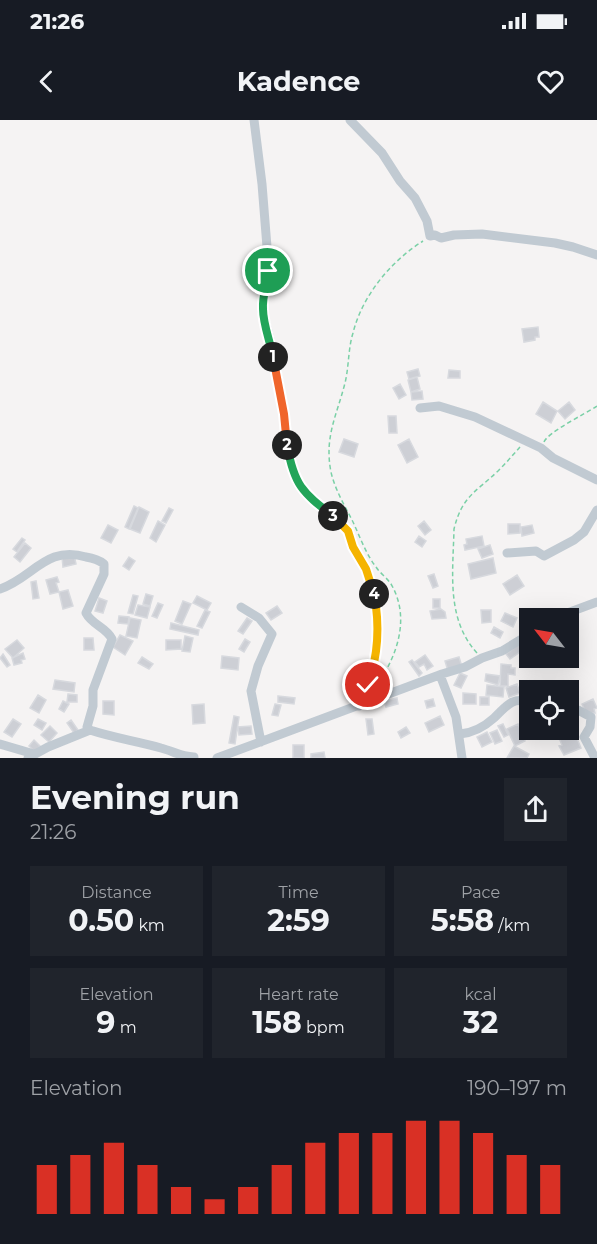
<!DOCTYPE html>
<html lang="en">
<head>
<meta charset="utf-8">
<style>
	body { margin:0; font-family:Montserrat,sans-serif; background:#20242c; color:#f1f3f6; height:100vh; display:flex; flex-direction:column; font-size:22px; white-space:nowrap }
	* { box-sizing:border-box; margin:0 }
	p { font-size:20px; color:#9ea1a6 }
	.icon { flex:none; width:33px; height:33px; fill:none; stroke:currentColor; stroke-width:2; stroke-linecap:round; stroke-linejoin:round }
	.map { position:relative; height:638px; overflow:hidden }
	.drawer { display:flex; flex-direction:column; background:#171b24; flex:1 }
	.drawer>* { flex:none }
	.needle { width:39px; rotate:301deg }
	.controls { position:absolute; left:519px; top:488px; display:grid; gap:12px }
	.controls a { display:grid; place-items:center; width:60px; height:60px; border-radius:0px; background:#171b24; box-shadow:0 6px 24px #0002; font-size:30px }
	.pin { position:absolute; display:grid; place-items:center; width:51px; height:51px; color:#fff; margin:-26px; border:3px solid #fff; border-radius:50%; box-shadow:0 2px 6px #0007 }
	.km { position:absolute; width:30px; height:30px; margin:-15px; border-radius:50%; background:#222; color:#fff; font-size:16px; line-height:30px; text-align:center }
	.round { display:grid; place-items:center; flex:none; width:63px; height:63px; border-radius:0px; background:#20242c }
	.summary { display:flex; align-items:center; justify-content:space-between; height:102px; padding:0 30px }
	h1 { font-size:33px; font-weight:700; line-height:45px }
	.figures { display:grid; grid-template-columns:repeat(3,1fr); gap:9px; height:102px; padding:6px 30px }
	.figures div { display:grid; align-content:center; border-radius:0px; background:#20242c; text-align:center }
	.figures b { font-size:30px; font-weight:700 }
	.figures small { font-size:16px; font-weight:400 }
	.figures p { font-size:16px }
	.chart { height:168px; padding:12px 30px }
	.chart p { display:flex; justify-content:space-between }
	.chart svg { width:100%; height:108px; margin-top:6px; stroke:#d93025; stroke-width:6 }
	.status { display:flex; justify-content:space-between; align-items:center; height:42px; padding:0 30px; background:#171b24; direction:ltr }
	.status svg { height:16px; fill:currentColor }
	header { display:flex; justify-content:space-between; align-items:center; height:78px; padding:0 30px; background:#171b24; font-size:27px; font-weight:700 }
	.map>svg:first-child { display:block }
</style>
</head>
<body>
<div class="status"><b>21:26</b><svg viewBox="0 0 49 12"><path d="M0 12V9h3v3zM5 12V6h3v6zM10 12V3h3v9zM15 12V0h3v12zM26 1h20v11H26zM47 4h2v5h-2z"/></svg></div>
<header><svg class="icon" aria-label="back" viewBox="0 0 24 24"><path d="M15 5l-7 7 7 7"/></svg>Kadence<svg class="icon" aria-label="heart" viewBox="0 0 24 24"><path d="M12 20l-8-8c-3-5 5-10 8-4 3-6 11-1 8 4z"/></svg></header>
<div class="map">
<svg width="597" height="638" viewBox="0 0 597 638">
	<rect width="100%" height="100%" fill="#f5f3f3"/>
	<!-- building -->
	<path fill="#cdcfd5" stroke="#d7d9de" stroke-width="1.5" d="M538,207l1,10h-4v3l-11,2 -2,-13z
		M418,249l2,7 -11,3 -2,-7z
		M449,250l11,1v7h-12z
		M417,257l3,12 -9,3 -3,-12z
		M400,264l6,11 -7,4 -6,-11z
		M422,271l1,8 -11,1 -1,-8z
		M543,282l14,9 -6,12 -15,-9z
		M569,282l6,8 -10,9 -7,-8z
		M388,296h8l1,17h-8z
		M344,319l14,5 -4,13 -15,-5z
		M409,319l9,18 -11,6 -9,-18z
		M134,386l4,2 -9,21 -4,-2z
		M139,387l10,5 -9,21 -10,-4z
		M169,388l4,2 -7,13 -4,-2z
		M158,401l7,4 -9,17 -6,-4z
		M424,401l7,9 -6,5 -7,-9z
		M508,404h12v9l-12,1z
		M108,405l10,5 -7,13 -10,-5z
		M532,405l2,8 -12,3 -1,-9z
		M419,416l7,5 -4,6 -7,-5z
		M482,416l2,10 -19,4 -1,-5 3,-1 -1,-5z
		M22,418l3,2 -8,12 -4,-3z
		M25,423l6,5 -11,14 -6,-5z
		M490,425l3,9 -11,4 -4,-9z
		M74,435l2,9 -13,3 -1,-10z
		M129,437l6,4 -6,9 -6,-4z
		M493,438l3,15 -25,6 -3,-15z
		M434,454l4,12 -5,2 -5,-12z
		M517,455l7,11 -14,9 -7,-11z
		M57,457l2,5 -3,1 3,9 -9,2 -4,-14z
		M36,461l3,17 -6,1 -2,-17z
		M68,470l5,16 -10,3 -4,-17z
		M146,474l7,2 -3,10 -7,-2z
		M133,475l5,1 -5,18 -5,-1z
		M197,476l14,7 -4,7 -14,-7z
		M99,478l8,3 -4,12 -8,-2z
		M433,479h7v9h-7z
		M183,481l8,3 -9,20 -7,-3z
		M158,483l5,2 -6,13 -5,-2z
		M138,485l12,2 -3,11 -12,-3z
		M277,486l5,7 -11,7 -5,-7z
		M441,489l4,3 1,6 -14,1 -2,-8z
		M205,490l5,2 -8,16 -5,-2z
		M481,490h10v12l-9,1z
		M505,493l12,5 -4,9 -12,-6z
		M119,496l10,1 -1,7 -10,-1z
		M130,498l11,2 -4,18 -11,-2z
		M247,498l5,3 -9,13 -5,-3z
		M171,503l28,7 -1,5 -28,-6z
		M494,507l9,5 -3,6 -9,-5z
		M120,515l13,6 -8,14 -12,-8z
		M185,516l8,2 -3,14 -8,-1z
		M84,518h9l1,12h-10z
		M245,519l5,3 -6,10 -5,-3z
		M17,520l7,8 -11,10 -8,-9z
		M166,520h15v9l-15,1z
		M519,524l4,6 -13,9 -4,-5z
		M23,533l2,6 -4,1 1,3 -8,2 -2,-7z
		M3,534l7,11 -3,2 -7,-9z
		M425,535l8,11 -6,4 -3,-6 -5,3 -4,-5z
		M222,536l17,2 -1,12 -17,-2z
		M142,537l11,7 -4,5 -11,-6z
		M459,537l3,10 -14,4 -3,-10z
		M412,540l10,13 -3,3 -10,-14z
		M501,544l10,1v3h4v7l-7,-1v12h-8z
		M460,553l7,3 -6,12 -7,-3z
		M486,554l14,2 -2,9 -13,-4z
		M55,560l20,3 -1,9 -21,-3z
		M381,560l5,3 -7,10 -5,-3z
		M517,564l3,9 -11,4 -3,-9z
		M487,565l17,2 -1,10 -17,-2z
		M463,573l13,1v10h-13z
		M68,574l9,1v7h-10z
		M38,575l8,5 -7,13 -9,-5z
		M278,576l17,2 -1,6 -16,-2z
		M480,577h9v8h-9z
		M397,578l1,6 -12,3 -2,-6z
		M433,579l2,7 -8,2 -2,-7z
		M593,579l4,9 -3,1 1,4h-9l-4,-9z
		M63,581l6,3 -5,8 -5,-3z
		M103,581h11v14l-11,-1z
		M204,584l1,19 -12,1 -1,-19z
		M275,584l6,1 -3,11 -6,-1z
		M234,596l5,1 -4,27 -6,-1z
		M440,596l4,9 -15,7 -4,-9z
		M13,599l8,5 -9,13 -8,-5z
		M38,599l8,4 -4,7 -8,-5z
		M366,599h6l2,15 -6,1z
		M71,600l7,10 -4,3 -7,-10z
		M503,604l5,11 -4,2 -6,-11z
		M518,604l7,17 -10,5 -8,-17z
		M50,606l7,7 -8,9 -8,-7z
		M251,606l1,8 -13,1 -1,-8z
		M406,607l4,6 -9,5 -3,-6z
		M497,610l5,11 -7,3 -5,-11z
		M487,612l5,10 -10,5 -5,-10z
		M572,613l2,4 2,-1 5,12 -17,7 -5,-9 3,-1 -3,-7z
		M34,620l6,6 -5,6 -6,-6z
		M293,625h11v13h-11z
		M514,626l15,8 -2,4h-20z
		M324,632l1,6h-14v-4z"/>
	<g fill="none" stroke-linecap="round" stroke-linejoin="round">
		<!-- path -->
		<path stroke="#7ad0a6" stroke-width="1.5" stroke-dasharray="4.5 3" stroke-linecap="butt" d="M544,322c4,-10 41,-28 53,-36
			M477,533c-31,-34 -24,-80 -23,-124 8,-33 22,-37 44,-58 8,-8 15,-16 22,-24
			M376,566c21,-29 35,-68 15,-102 -4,-6 -11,-11 -15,-17 -10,-13 -16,-30 -23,-45 -8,-16 -18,-32 -22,-50 -7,-35 6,-57 14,-89 4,-16 3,-34 8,-50 9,-37 38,-72 70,-92"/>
		<!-- minor -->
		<path stroke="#c1cad2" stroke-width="9" d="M254,0l8,64 7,88c-2,13 -6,24 -7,39 11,32 17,69 22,103 4,21 3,42 11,63 8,26 40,33 53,55 3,5 4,12 6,17 4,7 9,13 12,20 13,37 15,74 3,112 -3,9 -3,18 -10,25
			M350,0l32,33 18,28 15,17 12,23 3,15 5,-1 6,3 13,-3 28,-1 73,9 18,4 24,8
			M420,288l19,-2 36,11 66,31 12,10 44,22
			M507,433l29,-2 8,5 30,-16 10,-8 13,-22
			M0,469c33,-11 46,-44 86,-32 7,1 13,3 18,7v10l-18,39c6,12 20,14 26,26l-19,51v16l-6,21 3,3
			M241,487l18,11 13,16 -14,32 -7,25 10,51
			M554,498l43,-16
			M440,555l16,42 6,41
			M578,590l13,7 -1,10 -6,10 11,21
			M526,612l4,-12
			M460,614c12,-1 24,-7 34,-16 11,-10 18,-23 36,-15
			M0,624l34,10
			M28,638l20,-11 42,-17c24,8 47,11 71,18 12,3 20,9 33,9
			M217,638l225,-84 23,-7 17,-9 20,-7 28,-17"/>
	</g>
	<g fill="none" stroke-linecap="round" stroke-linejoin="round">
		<defs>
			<path id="split-1" d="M268,151c0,13 -6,23 -5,38 0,15 7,32 10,48"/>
			<path id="split-2" d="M273,237l11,57 3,31"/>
			<path id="split-3" d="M287,325c7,40 15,47 46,71"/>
			<path id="split-4" d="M333,396l15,15 5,16 13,22 8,25"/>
			<path id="split-5" d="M368,565c10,-29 12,-60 6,-91"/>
		</defs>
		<!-- split-1 casing -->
		<use href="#split-1" stroke="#fff" stroke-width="12"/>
		<!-- split-2 casing -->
		<use href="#split-2" stroke="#fff" stroke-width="12"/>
		<!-- split-3 casing -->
		<use href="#split-3" stroke="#fff" stroke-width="12"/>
		<!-- split-4 casing -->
		<use href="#split-4" stroke="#fff" stroke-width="12"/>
		<!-- split-5 casing -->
		<use href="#split-5" stroke="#fff" stroke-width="12"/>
		<!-- split-1 -->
		<use href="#split-1" stroke="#22a559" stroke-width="8"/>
		<!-- split-2 -->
		<use href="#split-2" stroke="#f0652b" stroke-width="8"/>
		<!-- split-3 -->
		<use href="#split-3" stroke="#22a559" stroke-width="8"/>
		<!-- split-4 -->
		<use href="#split-4" stroke="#f5b400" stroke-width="8"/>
		<!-- split-5 -->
		<use href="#split-5" stroke="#f5b400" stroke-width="8"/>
	</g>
</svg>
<div class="controls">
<a><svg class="needle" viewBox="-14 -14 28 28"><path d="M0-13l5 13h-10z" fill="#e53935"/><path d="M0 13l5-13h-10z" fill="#9ea1a6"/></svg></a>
<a><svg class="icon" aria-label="locate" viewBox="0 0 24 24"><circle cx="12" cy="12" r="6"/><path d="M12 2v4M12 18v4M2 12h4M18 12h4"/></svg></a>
</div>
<div class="pin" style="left:268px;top:151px;background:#1e9e55"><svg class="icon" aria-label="arrive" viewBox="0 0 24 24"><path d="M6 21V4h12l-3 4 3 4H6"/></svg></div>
<div class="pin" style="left:368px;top:565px;background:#d93025"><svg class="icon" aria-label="check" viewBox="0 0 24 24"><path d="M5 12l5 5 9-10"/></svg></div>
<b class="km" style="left:273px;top:237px">1</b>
<b class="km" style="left:287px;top:325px">2</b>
<b class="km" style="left:333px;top:396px">3</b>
<b class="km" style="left:374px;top:474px">4</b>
</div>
<section class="drawer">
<div class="summary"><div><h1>Evening run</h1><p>21:26</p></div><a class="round"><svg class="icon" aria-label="share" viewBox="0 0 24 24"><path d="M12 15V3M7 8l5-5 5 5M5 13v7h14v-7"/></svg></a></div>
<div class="figures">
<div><p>Distance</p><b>0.50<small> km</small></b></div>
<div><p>Time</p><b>2:59</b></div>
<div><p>Pace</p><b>5:58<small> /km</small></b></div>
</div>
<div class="figures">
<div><p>Elevation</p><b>9<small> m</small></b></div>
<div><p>Heart rate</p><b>158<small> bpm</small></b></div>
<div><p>kcal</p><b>32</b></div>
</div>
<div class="chart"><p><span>Elevation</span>190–197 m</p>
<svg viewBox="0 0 160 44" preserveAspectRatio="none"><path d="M5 44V24M15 44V20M25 44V15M35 44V24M45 44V33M55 44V38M65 44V33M75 44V24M85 44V15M95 44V11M105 44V11M115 44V6M125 44V6M135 44V11M145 44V20M155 44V24"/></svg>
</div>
</section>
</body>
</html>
